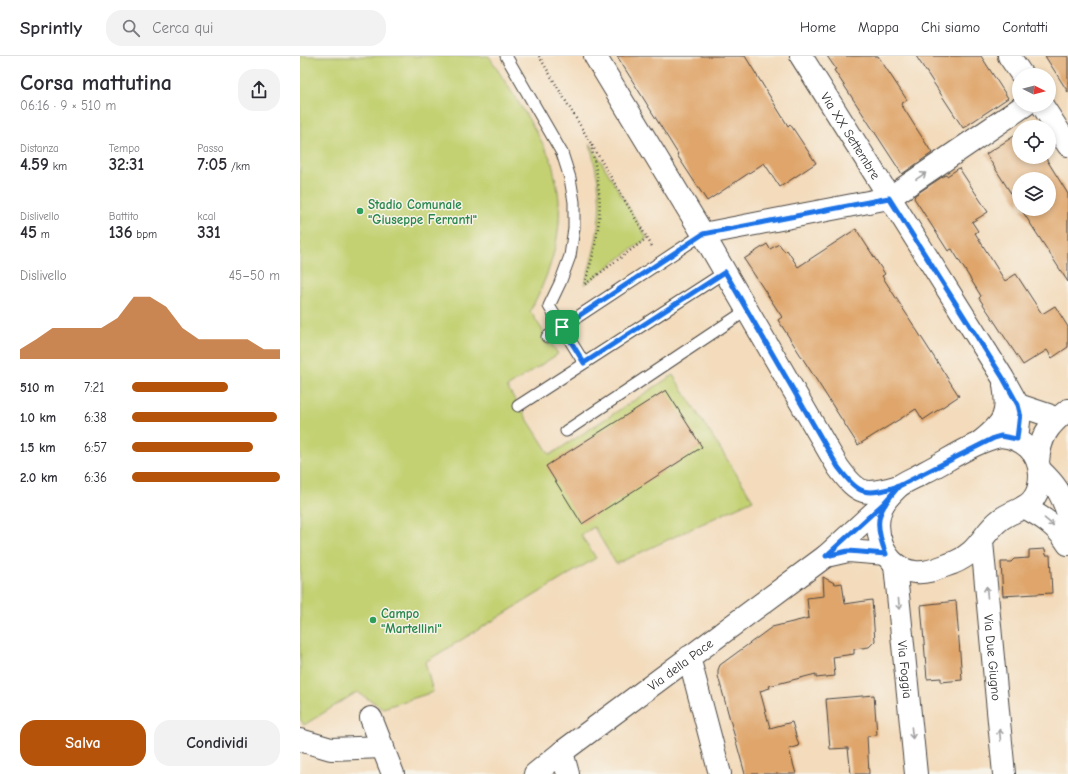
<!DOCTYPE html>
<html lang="it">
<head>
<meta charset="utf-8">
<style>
	body { margin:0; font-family:"Comic Neue",sans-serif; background:#f2f2f3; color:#2b2b33; height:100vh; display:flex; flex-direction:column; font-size:15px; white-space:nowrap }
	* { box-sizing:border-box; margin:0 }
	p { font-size:13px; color:#7c7c81 }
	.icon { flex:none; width:22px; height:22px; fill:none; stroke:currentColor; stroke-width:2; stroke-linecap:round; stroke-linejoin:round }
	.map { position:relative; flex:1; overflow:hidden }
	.drawer { display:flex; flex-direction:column; background:#fff; width:300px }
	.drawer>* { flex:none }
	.needle { width:26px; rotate:96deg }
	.buttons { position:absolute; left:712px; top:12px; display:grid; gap:8px }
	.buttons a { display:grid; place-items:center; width:44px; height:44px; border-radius:50%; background:#fff; box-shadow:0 2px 6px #0003; font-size:20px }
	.pin { position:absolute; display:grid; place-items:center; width:34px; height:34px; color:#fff; margin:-17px; border-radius:8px; box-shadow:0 2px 6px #0006 }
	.round { display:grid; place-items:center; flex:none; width:42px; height:42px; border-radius:16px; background:#f2f2f3 }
	.overview { display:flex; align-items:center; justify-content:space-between; height:68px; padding:0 20px }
	h1 { font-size:22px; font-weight:600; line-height:30px }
	.stats { display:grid; grid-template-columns:repeat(3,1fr); gap:6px; height:68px; padding:4px 20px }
	.stats div { display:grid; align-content:center }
	.stats b { font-size:17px; font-weight:600 }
	.stats small { font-size:11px; font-weight:400 }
	.stats p { font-size:11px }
	.chart { height:112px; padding:8px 20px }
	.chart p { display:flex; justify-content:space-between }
	.chart svg { width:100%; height:72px; margin-top:4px; fill:#b45309; opacity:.7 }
	.button { display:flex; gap:8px; margin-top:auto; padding:8px 20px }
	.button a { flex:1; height:46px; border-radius:16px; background:#b45309; color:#fff; font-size:16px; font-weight:600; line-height:46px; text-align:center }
	.button a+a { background:#f2f2f3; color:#2b2b33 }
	ul { padding:0 20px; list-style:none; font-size:13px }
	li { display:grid; grid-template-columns:64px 48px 1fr; align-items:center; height:30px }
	li i { height:10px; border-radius:5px; background:#b45309 }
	header { display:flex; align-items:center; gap:24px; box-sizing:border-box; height:56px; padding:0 20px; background:#fff; border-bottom:1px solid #e1e1e2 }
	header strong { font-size:19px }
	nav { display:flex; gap:22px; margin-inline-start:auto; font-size:14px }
	.search { width:280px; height:36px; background:#f2f2f3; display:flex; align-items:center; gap:10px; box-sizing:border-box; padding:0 14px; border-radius:16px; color:#7c7c81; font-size:15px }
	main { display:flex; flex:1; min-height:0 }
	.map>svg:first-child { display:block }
</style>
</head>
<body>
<header>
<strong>Sprintly</strong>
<div class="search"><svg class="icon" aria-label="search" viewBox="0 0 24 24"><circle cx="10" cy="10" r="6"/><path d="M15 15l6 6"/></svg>Cerca qui</div>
<nav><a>Home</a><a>Mappa</a><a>Chi siamo</a><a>Contatti</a></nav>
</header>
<main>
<section class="drawer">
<div class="overview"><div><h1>Corsa mattutina</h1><p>06:16 · 9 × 510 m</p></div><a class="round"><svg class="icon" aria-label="share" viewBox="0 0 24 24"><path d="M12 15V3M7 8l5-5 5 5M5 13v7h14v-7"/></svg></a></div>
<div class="stats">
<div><p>Distanza</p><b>4.59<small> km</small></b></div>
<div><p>Tempo</p><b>32:31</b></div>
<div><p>Passo</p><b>7:05<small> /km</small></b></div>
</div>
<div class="stats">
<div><p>Dislivello</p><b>45<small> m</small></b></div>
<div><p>Battito</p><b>136<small> bpm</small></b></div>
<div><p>kcal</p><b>331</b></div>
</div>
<div class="chart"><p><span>Dislivello</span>45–50 m</p>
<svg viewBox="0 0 160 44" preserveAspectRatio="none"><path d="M0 44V38L10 32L20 25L30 25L40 25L50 25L60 19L70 6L80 6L90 12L100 25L110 32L120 32L130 32L140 32L150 38L160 38V44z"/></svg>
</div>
<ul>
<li><b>510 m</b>7:21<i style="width:65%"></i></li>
<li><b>1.0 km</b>6:38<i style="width:98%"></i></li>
<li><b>1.5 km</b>6:57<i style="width:82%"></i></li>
<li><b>2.0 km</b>6:36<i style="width:100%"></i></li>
</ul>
<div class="button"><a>Salva</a><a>Condividi</a></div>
</section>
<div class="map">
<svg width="768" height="718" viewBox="0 0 768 718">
	<rect width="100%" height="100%" fill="#f7f3e8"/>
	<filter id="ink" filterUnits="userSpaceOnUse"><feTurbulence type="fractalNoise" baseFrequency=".025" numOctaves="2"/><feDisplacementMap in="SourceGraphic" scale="8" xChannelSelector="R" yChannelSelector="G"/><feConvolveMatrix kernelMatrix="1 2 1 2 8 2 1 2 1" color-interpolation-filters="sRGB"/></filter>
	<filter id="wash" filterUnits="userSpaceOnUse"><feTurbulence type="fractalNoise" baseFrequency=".012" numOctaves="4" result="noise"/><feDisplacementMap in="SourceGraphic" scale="16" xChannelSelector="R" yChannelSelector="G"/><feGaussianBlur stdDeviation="0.9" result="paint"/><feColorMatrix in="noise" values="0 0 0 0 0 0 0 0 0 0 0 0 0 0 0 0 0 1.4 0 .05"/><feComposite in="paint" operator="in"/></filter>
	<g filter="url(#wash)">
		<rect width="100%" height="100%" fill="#f3dbbc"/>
		<!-- green -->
		<path fill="#c3d172" stroke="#777e4e" d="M0,0h189c20,33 43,65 60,100 3,5 4,12 5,17 14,48 -1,95 -24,138l28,43 -51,33 43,68 123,-80 80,125 -137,64 -22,-37 -13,8 15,23 -171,104 8,30 -50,16 -26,-16 -53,33 -4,-6z
			M290,87l57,95 -63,47c10,-30 18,-62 15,-94 -1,-16 -6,-32 -9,-48z"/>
		<g id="blocks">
			<!-- building -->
			<path fill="#dfa56a" d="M317,0h128l43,70 2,-2 26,39 -36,24 -16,-24 -57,38 -30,-46 1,-1z
				M527,0h51l29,44 -6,4 31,49 -30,21 -68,-104 2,-1z
				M616,0h65l27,42 -45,30z
				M745,0h23v36z
				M719,77v24h26l23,37v88l-47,-73h28v-30h-30v27l-33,-52z
				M659,112l29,44 -16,10 6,9 -3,2 30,48 11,-7 26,40 13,-8 13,21v20l-16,11 -5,-8 -24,15 -44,-67 2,-2 -29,-47 -4,2 -34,-53 1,-3 30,-20 2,1z
				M556,173l29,45 -3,2 77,120 -36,24 -7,-11 -58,36 -80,-125 4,-3 -38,-58 23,-15 3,5 9,-5 6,8 2,-2 11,17z
				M366,334l36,57 -120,77 -36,-58z
				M745,493l1,6h4l2,38 -49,3 -2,-34h10l3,-3 15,-1v-8z
				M523,521l13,7 6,-1 3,21 27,-4 3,41 -6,6 -15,2v5l-21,3 2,19 -19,2v-4l-47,12 1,2 -10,3 10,37 22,-6 7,24 -10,3 7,25h-51l-27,-98v-6l2,-5 52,-38 37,-9 -2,-20 17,-2z
				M656,545l6,79 -21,2v-4l-14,1 -6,-74z
				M574,639l3,40 -10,1 2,38h-18l-3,-26 -18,1 -4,-50z"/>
		</g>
	</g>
	<g filter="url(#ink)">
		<use href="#blocks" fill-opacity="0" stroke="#494541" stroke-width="1"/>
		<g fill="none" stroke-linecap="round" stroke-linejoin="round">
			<defs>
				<path id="lane" d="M206,0l56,97 8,25 4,24v26l-4,28 -10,27 -11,23 35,57
					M247,281l156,-103
					M218,350l207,-134
					M266,375l181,-121"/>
				<g id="street">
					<path d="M295,0l108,178 135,233c21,29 27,29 61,19"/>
					<path d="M709,0l13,19"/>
					<path d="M742,49l26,40"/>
					<path d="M403,178l186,-36 136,-93"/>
					<path id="s1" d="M682,486l22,232"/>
					<path id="s2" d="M595,509l21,209"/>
					<path d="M389,601l31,117"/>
					<path d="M71,662l22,56"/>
					<path d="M0,684l31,9 52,-2"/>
					<path d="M262,696l6,22"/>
				</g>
				<g id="secondary">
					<path id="s3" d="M501,0l202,322 15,27 2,8 -3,26"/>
					<path d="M718,349l30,10"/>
					<path d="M701,380c22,2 38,16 39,39 0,7 -1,16 -6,23 -7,11 -22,13 -33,21 -19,14 -21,33 -48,44 -12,4 -26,11 -38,9 -31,-3 -46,-44 -31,-69 3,-5 10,-12 14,-16 7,-6 19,-10 27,-15 24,-12 50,-31 76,-36z"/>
					<path d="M680,386c24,-19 29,-27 24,-57"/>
					<path d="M738,406c2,-25 10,-37 30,-52"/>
					<path d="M740,414c16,15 21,23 28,44"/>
					<path d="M724,451c18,10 33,19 44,37"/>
					<path d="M526,500l22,-5 38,3"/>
					<path id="s4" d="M235,718l27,-22 264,-196 58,-53"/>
				</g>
			</defs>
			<!-- lane casing -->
			<use href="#lane" stroke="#494541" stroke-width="13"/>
			<!-- street casing -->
			<use href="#street" stroke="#494541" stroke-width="24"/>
			<!-- secondary casing -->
			<use href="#secondary" stroke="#494541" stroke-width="24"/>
			<!-- path -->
			<path stroke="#494541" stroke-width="2.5" stroke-dasharray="1 3" stroke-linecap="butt" d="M239,0l114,192
				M291,89c3,15 7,31 8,46 3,32 -5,64 -15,94l63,-47"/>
			<!-- lane -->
			<use href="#lane" stroke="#fff" stroke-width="11"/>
			<!-- street -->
			<use href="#street" stroke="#fff" stroke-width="22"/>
			<!-- secondary -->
			<use href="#secondary" stroke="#fff" stroke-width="22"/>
		</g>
		<!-- one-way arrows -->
		<defs><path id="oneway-shaft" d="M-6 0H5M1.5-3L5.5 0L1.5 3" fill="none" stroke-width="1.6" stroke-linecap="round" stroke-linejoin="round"/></defs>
		<g stroke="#a0a0a0">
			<use href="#oneway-shaft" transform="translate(621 120) rotate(-34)"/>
			<use href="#oneway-shaft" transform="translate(749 466) rotate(40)"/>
			<use href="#oneway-shaft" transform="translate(687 536) rotate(-95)"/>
			<use href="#oneway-shaft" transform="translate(599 548) rotate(84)"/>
			<use href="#oneway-shaft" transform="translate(612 677) rotate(84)"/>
			<use href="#oneway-shaft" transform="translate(700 679) rotate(-95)"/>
		</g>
	</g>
	<g fill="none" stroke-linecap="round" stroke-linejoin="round" filter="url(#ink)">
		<defs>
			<path id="route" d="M262,271l22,36 141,-91 113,195c22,29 27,29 61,19 -22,25 -26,36 -13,68l-38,-3 -22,5 58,-53 15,-17 95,-48 7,-2 16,3 3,-26 -2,-8 -15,-27 -114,-180 -186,36 -141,93"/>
		</defs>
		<!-- route casing -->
		<use href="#route" stroke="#fff" stroke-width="8"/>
		<!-- route -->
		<use href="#route" stroke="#1a73e8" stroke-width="5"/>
	</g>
	<!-- markers -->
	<g fill="#2e9e5b" stroke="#f7f3e8" stroke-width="1.5">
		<circle cx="60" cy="155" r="4"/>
		<circle cx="73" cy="564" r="4"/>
	</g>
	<g text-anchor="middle" stroke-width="3" stroke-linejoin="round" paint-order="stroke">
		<!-- street labels -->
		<g font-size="13" fill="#2b2b2b" stroke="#f7f3e8">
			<text dy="5" stroke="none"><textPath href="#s3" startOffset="94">Via XX Settembre</textPath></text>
			<text dy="5" stroke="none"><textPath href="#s1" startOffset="116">Via Due Giugno</textPath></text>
			<text dy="5" stroke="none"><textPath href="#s4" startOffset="182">Via della Pace</textPath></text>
			<text dy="5" stroke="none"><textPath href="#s2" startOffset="105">Via Foggia</textPath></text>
		</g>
		<!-- leisure labels -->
		<g font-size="13" font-weight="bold" fill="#27864d" stroke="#f7f3e8" text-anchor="start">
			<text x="68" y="153">Stadio Comunale<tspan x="68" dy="15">"Giuseppe Ferranti"</tspan></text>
			<text x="81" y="562">Campo<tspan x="81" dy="15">"Martellini"</tspan></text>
		</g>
	</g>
</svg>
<div class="buttons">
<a><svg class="needle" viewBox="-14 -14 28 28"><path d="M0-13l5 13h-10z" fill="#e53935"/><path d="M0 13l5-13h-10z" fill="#7c7c81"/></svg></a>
<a><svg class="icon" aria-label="locate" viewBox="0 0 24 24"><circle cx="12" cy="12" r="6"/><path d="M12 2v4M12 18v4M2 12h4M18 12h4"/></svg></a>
<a><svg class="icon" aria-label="layers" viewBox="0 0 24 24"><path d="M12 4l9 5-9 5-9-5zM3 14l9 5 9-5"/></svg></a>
</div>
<div class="pin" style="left:262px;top:271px;background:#1e9e55"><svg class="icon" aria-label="arrive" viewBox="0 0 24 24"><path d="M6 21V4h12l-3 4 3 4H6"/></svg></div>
</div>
</main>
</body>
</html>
